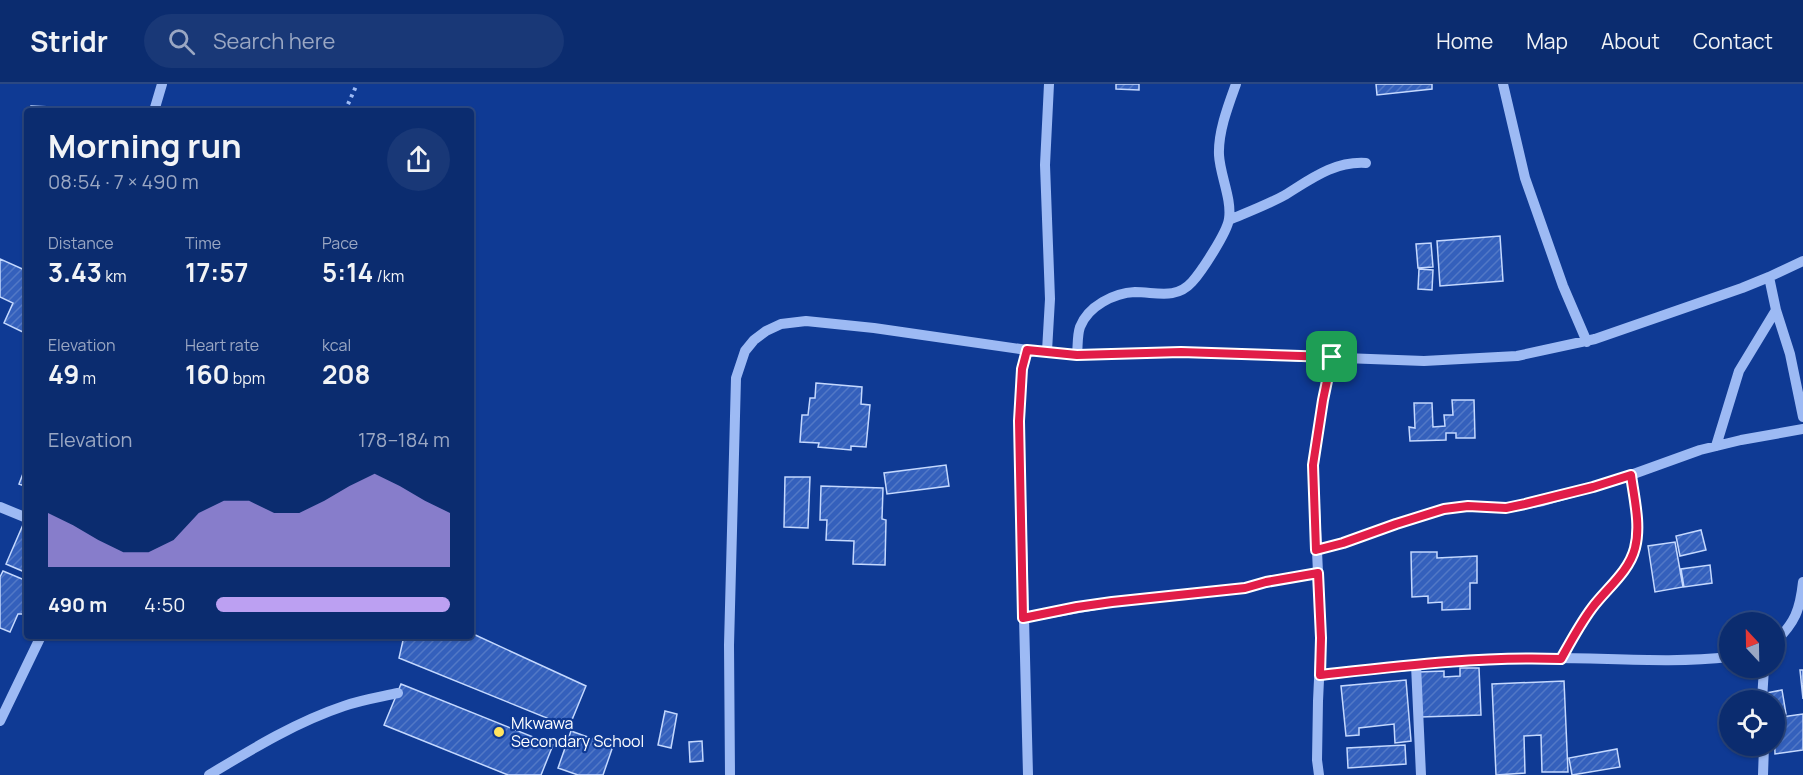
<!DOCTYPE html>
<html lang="en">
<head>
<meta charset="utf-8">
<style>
	body { margin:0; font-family:Manrope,sans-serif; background:#193877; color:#f1f3f6; height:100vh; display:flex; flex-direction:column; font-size:22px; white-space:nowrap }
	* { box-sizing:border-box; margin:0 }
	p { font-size:20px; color:#9aa7c3 }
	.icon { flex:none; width:33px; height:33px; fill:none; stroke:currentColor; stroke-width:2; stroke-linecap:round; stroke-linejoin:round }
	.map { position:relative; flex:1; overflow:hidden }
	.sheet { position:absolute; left:24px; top:24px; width:450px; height:531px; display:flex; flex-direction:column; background:#0b2c6f; border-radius:6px; box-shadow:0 2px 4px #0004,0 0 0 2px #2b4882 }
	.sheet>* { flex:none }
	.needle { width:39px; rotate:338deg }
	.controls { position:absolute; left:1719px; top:528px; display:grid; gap:12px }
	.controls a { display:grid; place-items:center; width:66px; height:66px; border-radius:50%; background:#0b2c6f; box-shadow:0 2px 4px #0004,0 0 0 2px #2b4882; font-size:30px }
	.pin { position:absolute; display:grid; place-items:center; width:51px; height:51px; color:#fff; margin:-26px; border-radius:12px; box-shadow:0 3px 9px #0006 }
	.round { display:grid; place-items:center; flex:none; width:63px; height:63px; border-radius:32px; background:#193877 }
	.summary { display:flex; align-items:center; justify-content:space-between; height:102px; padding:0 24px }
	h1 { font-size:33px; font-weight:700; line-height:45px }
	.stats { display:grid; grid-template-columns:repeat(3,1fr); gap:9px; height:102px; padding:6px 24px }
	.stats div { display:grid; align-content:center }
	.stats b { font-size:26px; font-weight:700 }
	.stats small { font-size:16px; font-weight:400 }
	.stats p { font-size:16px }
	.chart { height:168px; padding:12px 24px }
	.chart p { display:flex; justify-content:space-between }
	.chart svg { width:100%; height:108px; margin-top:6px; fill:#bca0f2; opacity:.7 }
	ul { padding:0 24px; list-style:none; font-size:20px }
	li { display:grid; grid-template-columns:96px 72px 1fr; align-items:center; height:45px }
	li i { height:15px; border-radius:8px; background:#bca0f2 }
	header { display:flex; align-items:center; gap:36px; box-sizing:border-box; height:84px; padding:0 30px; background:#0b2c6f; border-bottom:2px solid #2b4882 }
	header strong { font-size:28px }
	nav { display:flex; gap:33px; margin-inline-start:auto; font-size:21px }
	.search { width:420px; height:54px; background:#193877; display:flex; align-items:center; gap:15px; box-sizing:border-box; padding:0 21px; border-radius:33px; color:#9aa7c3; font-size:22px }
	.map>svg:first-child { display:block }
</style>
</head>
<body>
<header>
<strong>Stridr</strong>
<div class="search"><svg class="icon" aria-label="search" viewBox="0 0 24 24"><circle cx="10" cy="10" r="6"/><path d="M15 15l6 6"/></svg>Search here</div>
<nav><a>Home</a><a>Map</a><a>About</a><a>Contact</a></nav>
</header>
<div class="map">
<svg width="1803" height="691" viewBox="0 0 1803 691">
	<defs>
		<pattern id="building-hatch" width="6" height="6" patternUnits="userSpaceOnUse" patternTransform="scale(1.5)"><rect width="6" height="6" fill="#3460bc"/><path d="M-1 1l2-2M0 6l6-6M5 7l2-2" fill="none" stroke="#5278c6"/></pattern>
	</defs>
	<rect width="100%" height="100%" fill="#0f3a94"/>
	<!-- building -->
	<path fill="url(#building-hatch)" stroke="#c4d8fe" stroke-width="1.5" d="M1116,0h23v6l-23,-1z
		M1376,0h56v5l-55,6z
		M31,22l20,1 -1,4h-19z
		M1500,152l3,45 -63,5 -3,-45z
		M1431,159l2,24 -15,1 -2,-24z
		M0,175l27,12v63l-23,-11 9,-20 -13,-6z
		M1419,185l14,1 -1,20 -14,-1z
		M816,299l46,4 -1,17 9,1 -4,42 -15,-1v4l-33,-3 1,-4 -19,-1 2,-27h6l2,-17h5z
		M1452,316h22l1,38h-19v-5h-10v7l-36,1 -1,-14 6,1 -1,-25h18l1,24 12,-1 -1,-11h9z
		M27,379v24l-8,-3z
		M946,381l3,21 -62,8 -3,-21z
		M785,393h25l-2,51 -24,-1z
		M821,402l62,2 -1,31 4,1 -1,45 -32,-1 1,-23 -28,-1 1,-20h-7z
		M25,436l2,1v52l-21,-9z
		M1701,446l5,20 -26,6 -4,-20z
		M1675,458l8,45 -28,5 -7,-46z
		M1411,468h26v6l40,-2v27h-7v26l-28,1v-8l-14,1v-7l-16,1z
		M1710,481l2,18 -28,4 -3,-18z
		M3,487l24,10v25l-4,8h-5l-8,18 -10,-4v-51z
		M471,549l115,53 -17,41 -170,-69 5,-22h67z
		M1460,584h19l2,47 -60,2 -2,-45 25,-1v6l16,-1z
		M1800,586h3v29z
		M1406,596l5,61 -16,2 -1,-19 -35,4v7l-13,1 -5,-50z
		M1564,597l4,91h-26l-1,-37 -17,1 1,37 -29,2 -4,-91z
		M401,600l152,61 -12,30h-33l-124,-50z
		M1782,606l4,24 -12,2v-16h-6l-2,-7z
		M665,627l12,3 -6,34 -13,-3z
		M1803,630v36l-28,4 -1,-36z
		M571,647l42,15 -10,29h-25l-20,-7z
		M702,657l1,20 -13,1 -1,-20z
		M1405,661l1,19 -58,4 -1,-20z
		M1617,665l3,18 -48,8 -3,-17z"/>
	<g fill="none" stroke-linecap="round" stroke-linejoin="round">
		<!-- path -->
		<path stroke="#9dbaf4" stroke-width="4" stroke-dasharray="3 4.5" stroke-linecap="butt" d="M345,27l12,-27"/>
		<!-- minor -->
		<path stroke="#9dbaf4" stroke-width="10" d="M1503,0l22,94 38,108 24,56
			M154,27l8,-27
			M1229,136c19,-8 38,-15 56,-25 26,-16 49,-34 81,-32
			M1769,193l7,33 14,44 13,63
			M1027,266l-5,19 -3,52 9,354
			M1047,267l3,-52 -5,-134 4,-81
			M1077,271c1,-9 0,-19 3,-28 8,-21 34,-34 55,-35 21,0 41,8 57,-10 9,-10 35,-49 37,-63 3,-20 -9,-44 -10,-64 -1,-23 9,-49 17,-71
			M1716,362l23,-75 37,-61
			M0,423l27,11
			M1316,466l27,-7 53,-19 48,-15 24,-3 38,2 37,-7 71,-20 86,-31 41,-10 62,-11
			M1023,534l89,-16 133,-14 21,-6 52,-9
			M1774,559c21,-20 26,-33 29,-61
			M1561,575c10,-18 19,-35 31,-51 14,-19 37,-36 43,-60 6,-23 0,-50 -4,-73
			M1416,581l5,110
			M1320,591c73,-8 145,-16 218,-17 64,-1 128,6 192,-1
			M1762,616l2,-32
			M0,637l41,-85
			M209,691c43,-26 87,-53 135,-69 17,-6 36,-9 54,-13
			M730,691l-1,-130 7,-267 9,-27 9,-11 12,-9 15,-7 25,-3 68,7 153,22 50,5 104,-3 243,9 93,-5 78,-17 147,-51 27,-11 34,-16
			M1319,691l-2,-15 1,-59 3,-64 -8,-172 10,-65 9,-43
			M1763,691l1,-29"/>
	</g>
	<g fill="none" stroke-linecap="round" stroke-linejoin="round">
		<defs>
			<path id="route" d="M1027,266l50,5 104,-3 151,5 -9,43 -10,65 3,85 27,-7 53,-19 48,-15 24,-3 38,2 19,-4 68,-17 38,-12c3,23 10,50 4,73 -6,24 -29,41 -43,60 -12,16 -21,33 -31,51 -80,-3 -161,7 -241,16l1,-37 -3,-65 -52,9 -21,6 -133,14 -35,5 -54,11 -4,-197 3,-52z"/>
		</defs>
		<!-- route casing -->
		<use href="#route" stroke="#fff" stroke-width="12"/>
		<!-- route -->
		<use href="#route" stroke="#e11d48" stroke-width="8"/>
	</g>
	<!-- markers -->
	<circle fill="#ffe45f" stroke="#0f3a94" stroke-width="2" cx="499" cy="648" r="6"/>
	<g text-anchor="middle" stroke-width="4.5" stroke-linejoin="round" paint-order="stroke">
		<!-- poi labels -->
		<g font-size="16" fill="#fff" stroke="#0f3a94" text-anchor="start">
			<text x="511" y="645">Mkwawa<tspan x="511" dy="18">Secondary School</tspan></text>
		</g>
	</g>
</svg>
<div class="controls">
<a><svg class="needle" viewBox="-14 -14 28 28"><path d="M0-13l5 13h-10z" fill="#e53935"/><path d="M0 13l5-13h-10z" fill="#9aa7c3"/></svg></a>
<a><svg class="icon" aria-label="locate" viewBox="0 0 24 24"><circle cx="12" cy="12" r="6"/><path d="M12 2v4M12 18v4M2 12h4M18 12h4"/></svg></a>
</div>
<div class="pin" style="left:1332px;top:273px;background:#1e9e55"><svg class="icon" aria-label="arrive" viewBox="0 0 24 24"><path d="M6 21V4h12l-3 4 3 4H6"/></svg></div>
<section class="sheet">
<div class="summary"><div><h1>Morning run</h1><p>08:54 · 7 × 490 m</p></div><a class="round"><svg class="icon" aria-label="share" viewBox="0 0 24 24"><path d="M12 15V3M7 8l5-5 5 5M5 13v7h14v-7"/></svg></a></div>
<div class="stats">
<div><p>Distance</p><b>3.43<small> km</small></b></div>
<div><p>Time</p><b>17:57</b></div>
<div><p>Pace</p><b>5:14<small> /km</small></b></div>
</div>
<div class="stats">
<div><p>Elevation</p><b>49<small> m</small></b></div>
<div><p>Heart rate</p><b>160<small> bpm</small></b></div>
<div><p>kcal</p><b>208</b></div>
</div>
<div class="chart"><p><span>Elevation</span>178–184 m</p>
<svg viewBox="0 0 160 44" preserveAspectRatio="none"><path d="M0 44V22L10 27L20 33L30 38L40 38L50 33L60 22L70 17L80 17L90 22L100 22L110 17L120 11L130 6L140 11L150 17L160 22V44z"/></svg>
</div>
<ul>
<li><b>490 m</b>4:50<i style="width:100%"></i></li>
</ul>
</section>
</div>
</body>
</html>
